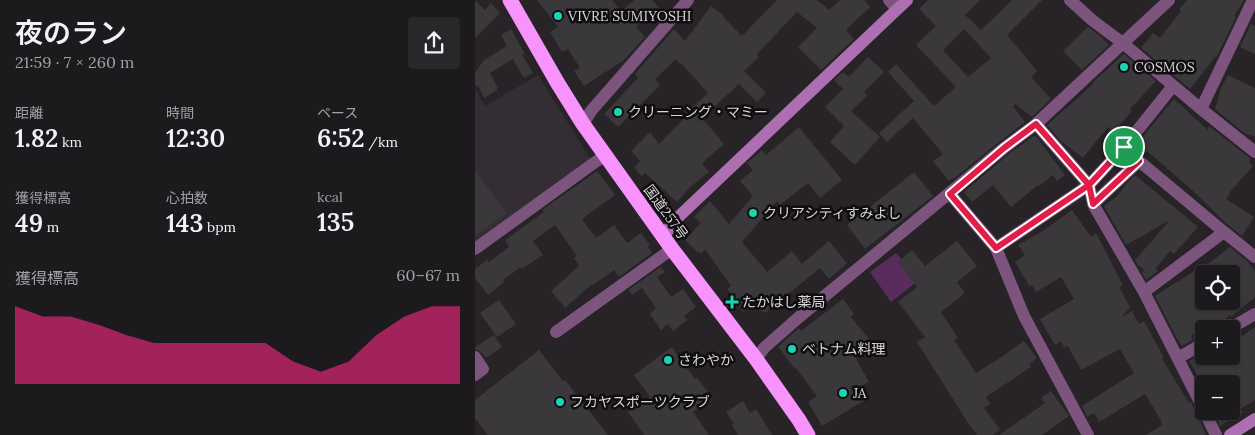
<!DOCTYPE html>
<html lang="ja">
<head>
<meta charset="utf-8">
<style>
	body { margin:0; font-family:Lora,"Noto Sans JP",serif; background:#2a272a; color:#f1f3f6; height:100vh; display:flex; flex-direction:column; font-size:19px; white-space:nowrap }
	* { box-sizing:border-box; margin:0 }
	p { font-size:16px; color:#a0a1a4 }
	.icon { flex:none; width:28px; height:28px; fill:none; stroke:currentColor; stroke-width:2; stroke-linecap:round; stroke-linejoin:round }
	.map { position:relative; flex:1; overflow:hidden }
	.panel { display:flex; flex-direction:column; background:#1d1a1d; width:475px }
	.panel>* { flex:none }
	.fabs { position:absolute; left:720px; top:265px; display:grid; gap:10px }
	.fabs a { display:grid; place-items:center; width:45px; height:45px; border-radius:5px; background:#1d1a1d; box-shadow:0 1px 4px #0004,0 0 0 1px #3b383b; font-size:25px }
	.pin { position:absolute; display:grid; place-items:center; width:42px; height:42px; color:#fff; margin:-21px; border:2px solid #fff; border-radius:50%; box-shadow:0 1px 5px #0007 }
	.round { display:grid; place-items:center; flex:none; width:52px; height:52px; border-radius:5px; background:#2a272a }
	.summary { display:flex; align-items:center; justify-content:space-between; height:85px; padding:0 15px }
	h1 { font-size:28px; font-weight:600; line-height:38px }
	.stats { display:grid; grid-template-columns:repeat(3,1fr); gap:8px; height:85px; padding:5px 15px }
	.stats div { display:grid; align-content:center }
	.stats b { font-size:25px; font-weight:600 }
	.stats small { font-size:14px; font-weight:400 }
	.stats p { font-size:14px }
	.chart { height:140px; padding:10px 15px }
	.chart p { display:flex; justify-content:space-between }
	.chart svg { width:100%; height:90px; margin-top:5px; fill:#db2777; opacity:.7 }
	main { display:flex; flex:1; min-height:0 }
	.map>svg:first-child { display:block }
</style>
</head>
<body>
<main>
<section class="panel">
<div class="summary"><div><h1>夜のラン</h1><p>21:59 · 7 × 260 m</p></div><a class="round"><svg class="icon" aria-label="share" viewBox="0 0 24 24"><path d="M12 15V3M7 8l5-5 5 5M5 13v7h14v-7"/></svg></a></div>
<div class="stats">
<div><p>距離</p><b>1.82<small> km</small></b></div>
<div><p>時間</p><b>12:30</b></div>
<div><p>ペース</p><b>6:52<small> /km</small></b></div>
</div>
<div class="stats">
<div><p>獲得標高</p><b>49<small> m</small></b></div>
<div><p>心拍数</p><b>143<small> bpm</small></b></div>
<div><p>kcal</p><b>135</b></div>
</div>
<div class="chart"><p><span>獲得標高</span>60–67 m</p>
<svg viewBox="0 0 160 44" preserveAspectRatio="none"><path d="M0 44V6L10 11L20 11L30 15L40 20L50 24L60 24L70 24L80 24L90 24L100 33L110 38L120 33L130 20L140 11L150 6L160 6V44z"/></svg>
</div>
</section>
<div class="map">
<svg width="780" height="435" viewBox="0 0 780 435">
	<rect width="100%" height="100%" fill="#272327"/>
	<!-- built -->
	<path fill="#342d34" d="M63,75l52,83 -2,5 -113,83v-158l10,18z"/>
	<!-- green -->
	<path fill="#5a2c5d" d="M421,253l23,27 -28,22 -21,-30z"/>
	<!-- building -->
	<path fill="#3b383b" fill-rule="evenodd" d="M0,0l10,10 6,-7 9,10 -25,25z
		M62,0h75l9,11 13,-11h18l7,8 -23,19 9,10 -21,23 -40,26 -10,-15 6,-3 -12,-19 -6,3 -12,-20 8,-5z
		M302,0h40l12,10 11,-10h24l6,7 -24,23 8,9 -33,31 -23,-23 19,-19 -20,-16 -40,42 2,3 -15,14 22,22 -9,9 -18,-18 -37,34 22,26 -22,19 7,9 -20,16 -12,14 -32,-29 -3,3 -8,-8 6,-7 -9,-10 19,-19 9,12 35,-35 -1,-2 15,-14 -27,-30 -1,1 -4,-5 -21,20 5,6 -42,42 -14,-13 34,-36 -3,-4 39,-45 11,12 26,-35 13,10 -1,1 19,19z
		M453,0h52l-15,15 16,15 31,-30h30l-35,35 30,36 -6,6 20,22 -19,18 -17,-13 -2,2 12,16 -26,20 -46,37 -1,-1 -3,3 -16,-20 10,-7 -30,-36 -26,24 -8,-9 35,-32 -26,-29 8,-8 38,42 22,-19 -40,-42 20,-19 -17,-17zM489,29l27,29 -23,19 -25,-27z
		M712,0h57l-10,16 2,1 -20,41 -1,-1 -25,32 -49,-41 12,-15 7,5 21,-27 -2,-2z
		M776,24l4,2v28l-15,-7z
		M613,27l12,9 9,9 -27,25 -19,-19z
		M36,29l14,25 -3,1 11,18 -9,5 -11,-19 -23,14 8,15h-1v2l-13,8 -5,-11 -4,-2v-12l9,-13 23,-14 -6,-11z
		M649,54l32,27 -26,28 2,2 -19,21 -5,-5 -25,31 -22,-17 -14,-16 33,-29 14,-13 -1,-1z
		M393,57l16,15 -20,20 3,4 -16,15 29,26 -25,28 -25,-23 14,-16 -19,-19 18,-18 -9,-9 9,-8 6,5z
		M753,75l27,13v49l-11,-4 -29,-24 6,-21z
		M699,99l34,31 1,-4 42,33 -2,3 4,4 -24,27 1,1 -4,5 28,18 -12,19 -15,-12 -35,-34 -45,-39 -3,3 -9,-8z
		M324,127l43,53 -22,18 -12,-15 -28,22 -3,-4 -35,41 25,30 25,-21 10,13 27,-23 18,22 -18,16 -9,-11 -55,45 -4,-2 -6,-7 -12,8 -16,-23 4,-3 -26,-37 -4,5 -3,-3 -1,1 -12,-12 16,-17 -7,-6 16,-16 19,23 24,-28 -13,-15 13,-11 -6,-7 15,-13 4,5z
		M560,135l30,40 -8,6 -4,-6 -14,11 -1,-1 -27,22 -18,-22 -21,17 -8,-10 45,-38z
		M0,171l32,42 -32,23z
		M122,171l18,24 -33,24 14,19 18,-13 13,18 14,-10 9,12 -2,2 4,6 -33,24 -5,-7 -21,15 -1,-1 -27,24 -14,-17 28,-25 -5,-8 3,-2 -22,-31 -22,16 10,14 -21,14 -1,-2 -18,13 1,2 -16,13 -13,-17v-9l12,-9 2,2 20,-15 -4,-7 39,-28 -2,-2z
		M439,172l19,24 -68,53 -18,-24z
		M660,175l63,52 -24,27 -4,-3 -15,18 3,2 -12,9 -4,-7 2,-3 -6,-5 -3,-5 35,-40 -44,25 -22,-39 12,-9 12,-15z
		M597,210l19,27 5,-4 27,52 -4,2 11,20 -9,11 11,-7 7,13 5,-3 20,37 -2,1 27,44 2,-1 15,32 -2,1h-58l16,-10 -1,-3h1l-17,-28 -46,28 -5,-9 -7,4 -5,-11 52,-33 -14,-24 -39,21 -13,-24 -4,2 -3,-7 -6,4 -15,-26 34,-20 -13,-22 -25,15 -4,-7 -2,2 -15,-25 10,-7 -7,-10 25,-14z
		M482,241l20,25 -20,16 8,11 -24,19 17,26 -4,2 22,33 24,-15 24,-17 13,17 -8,6 2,3 -45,30 4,7 -6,4 16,21 -7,6h-16l-7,-9 -53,-84 8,-5 -27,-35 19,-15 -19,-25 14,-12 13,16z
		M755,247l18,15 7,9v26l-24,20v-3l-16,14 -5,-6 -19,14 2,4 -11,6 -6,-9 -21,-41 23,-15v1l26,-18v3zM729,274h27v27h-27z
		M186,267l4,5 -8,5 14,20 12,-8 13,18 -12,9 3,4 -14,11 -5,-7 -7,6 -11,-16 6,-6 -14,-20 -10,7 -4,-5z
		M368,299l11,15 -3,3 18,22 -17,13 17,30 -9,5 7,12 -45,27 -14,-24 9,-6 -21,-28 -1,1 -17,-22 21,-19 2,3z
		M24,300l17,24 -19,13 -17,-24z
		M780,327v73l-18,11h8l-25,15 -7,-15h18v-27h-28l-14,-23 15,-8v3h27v-19l9,-5 2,4z
		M19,335l8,12 -16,11 -5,-6 -6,-3v-2z
		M197,347l23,32 2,-1 16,20 -20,14 16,23h-65l-16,-23 22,-15 -16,-22z
		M64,350l24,31 2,-1 43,55h-120l-13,-17v-18z
		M576,391l18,25 -27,19h-43l46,-32 -4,-5z
		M268,401l7,12 6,-4 16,26h-34l-6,-10 2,-1 -8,-12z"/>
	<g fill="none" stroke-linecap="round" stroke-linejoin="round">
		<!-- street -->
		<path stroke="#7c547e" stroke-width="12" d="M414,0l8,9
			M595,0l22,20 32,24 77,65 54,43
			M726,109l52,-109
			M108,124l8,-13 97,-111
			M561,124l53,61 4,19 46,-43
			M649,147l15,14 85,71
			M475,194l46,54 93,-63 35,-38 49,-61
			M618,204l51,88 60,118
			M521,248l28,68 64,119
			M0,249l130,-94
			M669,292l80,-60 31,25
			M754,329l26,-15
			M81,332l116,-83
			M0,357l8,12 -8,6
			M703,358l26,-15
			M281,359l8,-11 34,-30 206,-170 32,-24 133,-124
			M729,411l12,24"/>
		<!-- secondary -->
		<path stroke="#ae6eb2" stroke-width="12" d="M189,237l8,-14 235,-223
			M755,435l25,-16"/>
		<!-- highway -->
		<path stroke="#f893fe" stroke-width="15" d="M35,0l47,82 26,42 89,125 84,110 43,61 9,15"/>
	</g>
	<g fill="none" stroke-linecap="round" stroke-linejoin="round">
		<defs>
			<path id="route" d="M649,147l-35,38 -93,63 -46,-54 54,-46 32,-24 53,61 4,19 46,-43 -15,-14"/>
		</defs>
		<!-- route casing -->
		<use href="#route" stroke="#fff" stroke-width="10"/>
		<!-- route -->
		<use href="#route" stroke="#e11d48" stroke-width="6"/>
	</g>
	<!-- markers -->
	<g fill="#19d5b2" stroke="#0f0d0f" stroke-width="2">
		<circle cx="83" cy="16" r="5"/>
		<circle cx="649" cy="67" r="5"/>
		<circle cx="143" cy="112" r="5"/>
		<circle cx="278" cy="213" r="5"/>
		<path d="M254.5 294.5h5v5h5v5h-5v5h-5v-5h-5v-5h5z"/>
		<circle cx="317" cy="349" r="5"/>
		<circle cx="193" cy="360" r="5"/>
		<circle cx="368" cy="393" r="5"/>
		<circle cx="85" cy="402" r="5"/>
	</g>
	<g text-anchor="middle" stroke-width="5" stroke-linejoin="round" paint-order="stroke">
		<!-- poi labels -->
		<g font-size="14" fill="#d9d7da" stroke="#0f0d0f" text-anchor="start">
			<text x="93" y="21">VIVRE SUMIYOSHI</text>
			<text x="659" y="72">COSMOS</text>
			<text x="153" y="117">クリーニング・マミー</text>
			<text x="288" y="218">クリアシティすみよし</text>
			<text x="267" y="307">たかはし薬局</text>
			<text x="327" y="354">ベトナム料理</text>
			<text x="203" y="365">さわやか</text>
			<text x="378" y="398">JA</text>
			<text x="95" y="407">フカヤスポーツクラブ</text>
		</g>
		<!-- street labels -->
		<g font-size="14" fill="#d9d7da" stroke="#0f0d0f">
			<text transform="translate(191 212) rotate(54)" y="5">国道257号</text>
		</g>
	</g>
</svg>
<div class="fabs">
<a><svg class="icon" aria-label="locate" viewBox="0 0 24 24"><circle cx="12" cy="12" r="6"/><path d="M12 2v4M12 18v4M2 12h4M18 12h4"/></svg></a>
<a>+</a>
<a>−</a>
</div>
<div class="pin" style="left:649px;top:147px;background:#1e9e55"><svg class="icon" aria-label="arrive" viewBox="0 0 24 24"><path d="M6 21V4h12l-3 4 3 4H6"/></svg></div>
</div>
</main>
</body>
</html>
